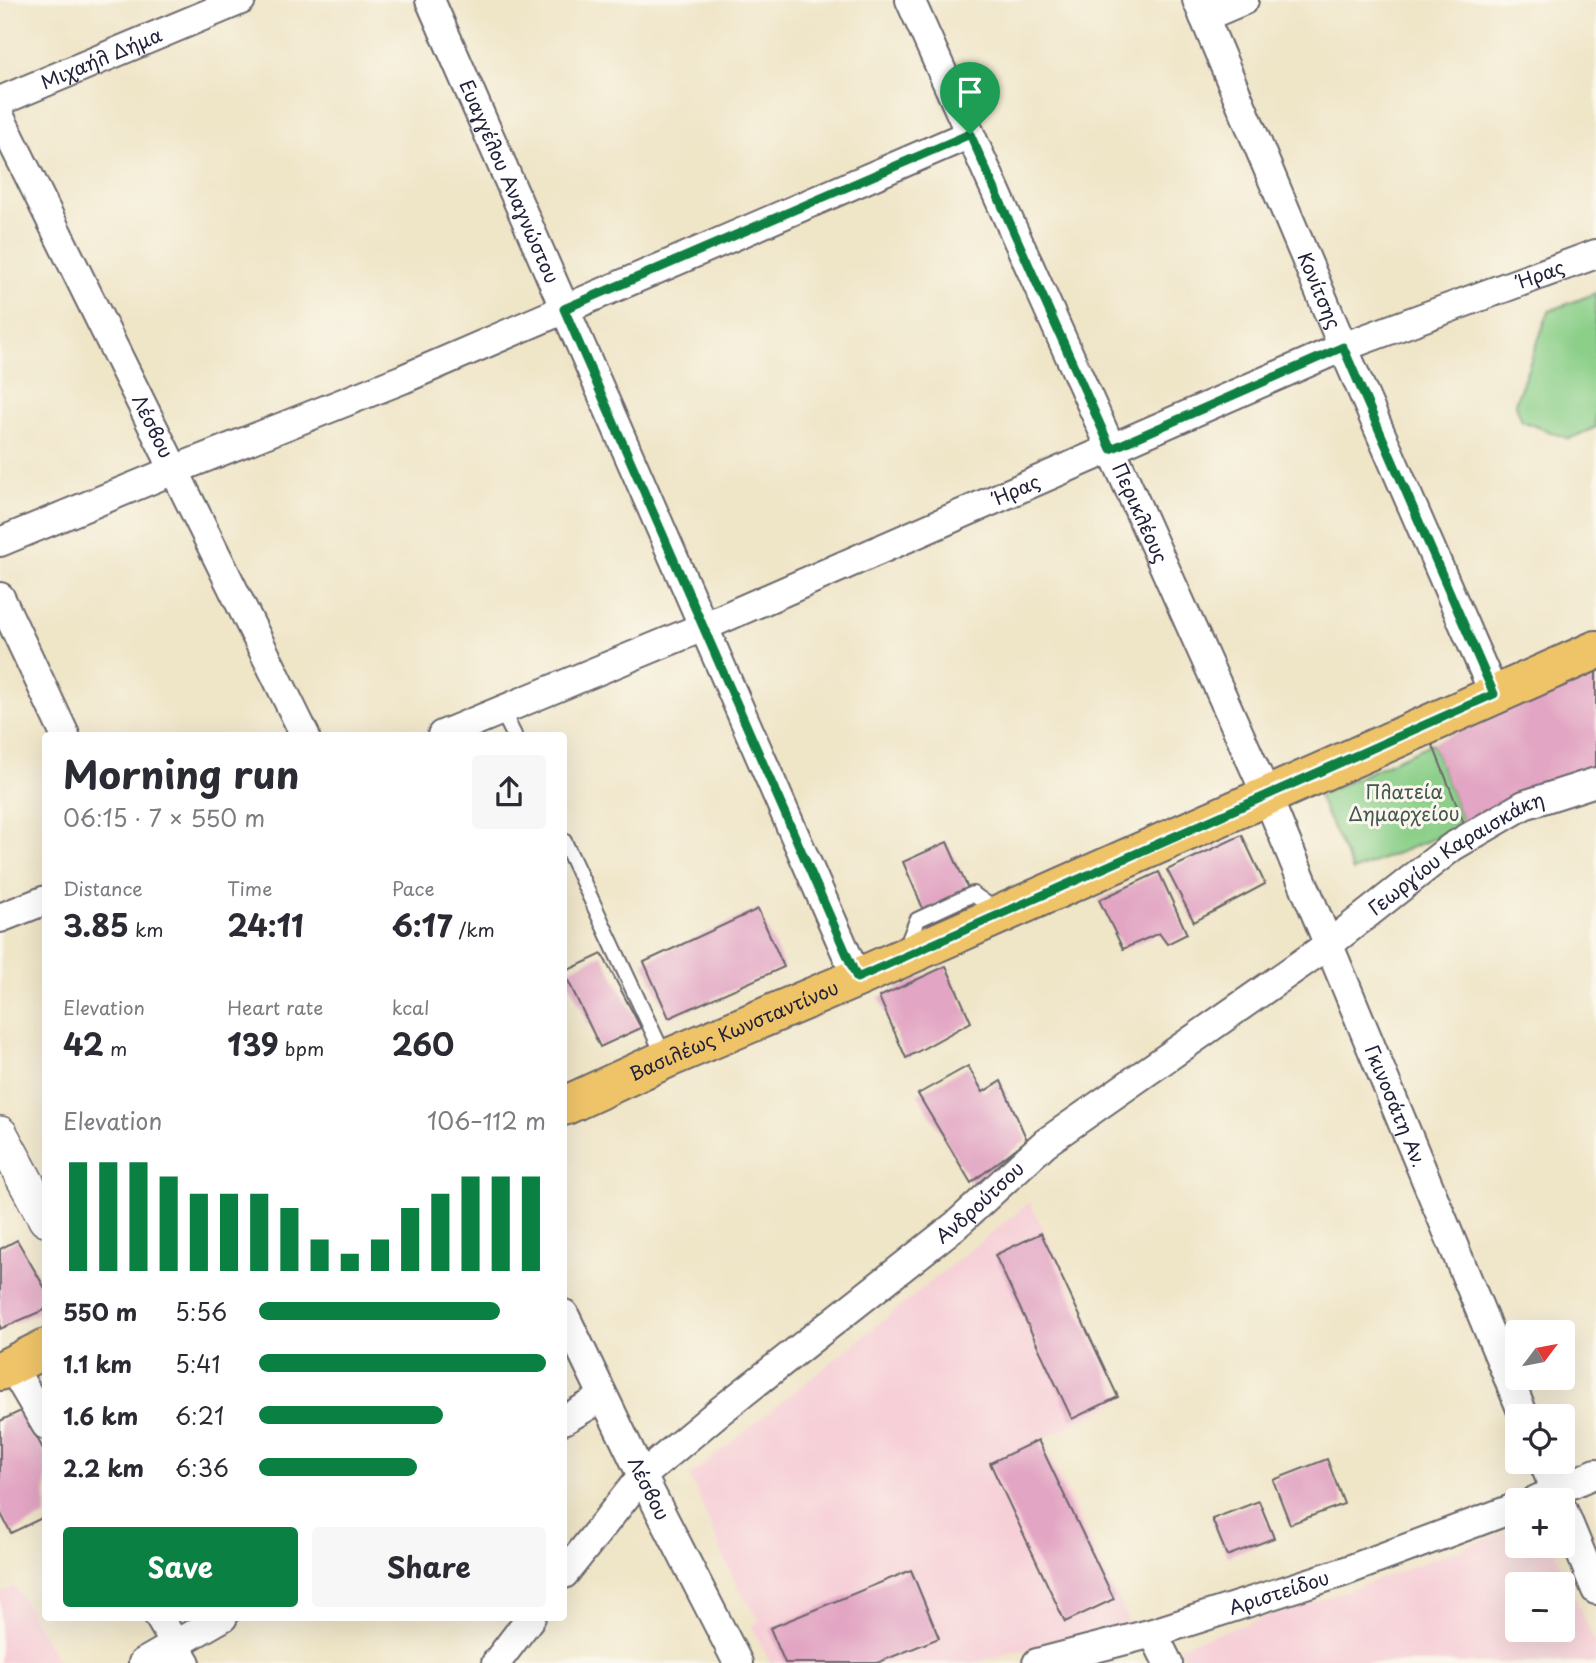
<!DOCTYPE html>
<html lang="en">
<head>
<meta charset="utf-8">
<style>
	body { margin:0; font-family:"Playpen Sans",sans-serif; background:#f7f7f7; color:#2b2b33; height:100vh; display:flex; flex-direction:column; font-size:26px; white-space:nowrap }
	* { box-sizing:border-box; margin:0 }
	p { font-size:23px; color:#7c7c81 }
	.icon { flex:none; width:38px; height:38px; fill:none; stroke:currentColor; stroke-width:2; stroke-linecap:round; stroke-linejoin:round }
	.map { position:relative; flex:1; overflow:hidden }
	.side { position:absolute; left:42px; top:732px; width:525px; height:889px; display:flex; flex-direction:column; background:#fff; border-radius:7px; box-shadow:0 7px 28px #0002 }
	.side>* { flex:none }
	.needle { width:46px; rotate:58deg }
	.controls { position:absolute; left:1505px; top:1320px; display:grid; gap:14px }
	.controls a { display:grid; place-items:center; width:70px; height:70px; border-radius:7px; background:#fff; box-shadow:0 7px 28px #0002; font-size:35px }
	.pin { position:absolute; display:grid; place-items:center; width:60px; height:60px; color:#fff; margin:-72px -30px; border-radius:50% 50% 50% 0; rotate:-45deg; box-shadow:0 0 7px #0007 }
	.pin .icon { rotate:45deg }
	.round { display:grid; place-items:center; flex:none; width:74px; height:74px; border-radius:7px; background:#f7f7f7 }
	.summary { display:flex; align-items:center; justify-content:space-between; height:119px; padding:0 21px }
	h1 { font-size:38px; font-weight:700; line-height:52px }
	.metrics { display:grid; grid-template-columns:repeat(3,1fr); gap:10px; height:119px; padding:7px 21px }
	.metrics div { display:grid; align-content:center }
	.metrics b { font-size:30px; font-weight:700 }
	.metrics small { font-size:19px; font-weight:400 }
	.metrics p { font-size:19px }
	.chart { height:196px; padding:14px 21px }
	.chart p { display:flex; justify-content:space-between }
	.chart svg { width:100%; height:126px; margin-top:7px; stroke:#0b8043; stroke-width:6 }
	.button { display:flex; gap:14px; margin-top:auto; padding:14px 21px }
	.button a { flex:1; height:80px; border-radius:7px; background:#0b8043; color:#fff; font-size:28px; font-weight:700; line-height:80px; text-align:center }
	.button a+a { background:#f7f7f7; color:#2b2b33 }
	ul { padding:0 21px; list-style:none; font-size:23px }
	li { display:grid; grid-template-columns:112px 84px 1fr; align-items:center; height:52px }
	li i { height:18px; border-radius:9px; background:#0b8043 }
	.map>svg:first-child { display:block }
</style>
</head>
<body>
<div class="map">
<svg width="1596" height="1663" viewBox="0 0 1596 1663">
	<rect width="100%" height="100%" fill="#fbf7ec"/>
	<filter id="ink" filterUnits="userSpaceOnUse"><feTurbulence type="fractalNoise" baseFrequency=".0143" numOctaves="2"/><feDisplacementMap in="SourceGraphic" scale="14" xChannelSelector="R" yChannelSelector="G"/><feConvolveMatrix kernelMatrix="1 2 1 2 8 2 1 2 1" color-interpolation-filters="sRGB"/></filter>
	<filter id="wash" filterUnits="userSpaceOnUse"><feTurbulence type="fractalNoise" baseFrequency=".00686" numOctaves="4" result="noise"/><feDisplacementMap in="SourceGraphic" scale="28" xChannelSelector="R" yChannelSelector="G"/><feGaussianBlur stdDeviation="1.57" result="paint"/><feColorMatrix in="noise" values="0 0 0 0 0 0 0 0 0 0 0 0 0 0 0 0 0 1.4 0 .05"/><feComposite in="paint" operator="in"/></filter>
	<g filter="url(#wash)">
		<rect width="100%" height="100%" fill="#efe5c7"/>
		<!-- built -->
		<path fill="#f6cfd7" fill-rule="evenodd" d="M1030,1202l94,198 -82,39 87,183 -156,41h-203l-18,-37 8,-5 -23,-36 -12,-25 -35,-84z
			M1517,1528v17h35l44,100v18h-409l-9,-17 171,-56zM1517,1584h46v45h-46z
			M15,1586l44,77h-59v-70z"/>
		<!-- green -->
		<path fill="#8bcf89" stroke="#567862" stroke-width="2" d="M1596,293v134l-27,12 -47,-18 -7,-18 34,-92z
			M1432,743l33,83 -112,45 -35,-75z"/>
		<g id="blocks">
			<!-- building -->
			<path fill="#e2a5c3" d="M1596,671v96l-131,59 -33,-83z
				M1242,835l23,49 -71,38 -27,-52z
				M947,842l22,49 -45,20 -21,-49z
				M1159,872l28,62 -20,10 -8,-11 -36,16 -24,-49z
				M758,909l26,58 -115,51 -25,-56z
				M602,954l39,74 -41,19 -36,-75z
				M946,966l25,56 -65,36 -27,-61z
				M968,1066l15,26 18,-11 26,59 -56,43 -53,-89z
				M1041,1233l77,164 -46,22 -77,-164z
				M17,1240l29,50v19l-46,20v-80z
				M23,1410l23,45v61l-35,17 -11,-21v-91z
				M1038,1440l76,159 -49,23 -75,-159z
				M1327,1459l17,45 -54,20 -17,-44z
				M1259,1501l15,37 -47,18 -15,-37z
				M911,1570l28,68 -62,25h-92l-15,-35z"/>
		</g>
	</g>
	<g filter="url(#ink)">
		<use href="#blocks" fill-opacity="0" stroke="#6a666c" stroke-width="2"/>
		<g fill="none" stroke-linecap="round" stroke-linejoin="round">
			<defs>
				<path id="service" d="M502,711l12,24
					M564,841l101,217
					M905,950l12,-30 56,-26 24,17"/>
				<g id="minor">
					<path id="s1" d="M430,0l427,978"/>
					<path id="s2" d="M910,0l357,796 257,620"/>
					<path id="s3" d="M1197,0l146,347 151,347"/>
					<path d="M1204,17l40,-17"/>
					<path id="s4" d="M0,101l241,-101"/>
					<path id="s5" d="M0,117l305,618"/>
					<path d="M0,542l174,-72 229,-91 567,-245"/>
					<path d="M0,597l65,138"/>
					<path id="s6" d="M442,735l261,-108 640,-280 253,-93"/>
					<path d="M0,918l46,-18"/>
					<path id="s7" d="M564,1314l78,162 96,187"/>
					<path d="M11,1365l35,60"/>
					<path d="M564,1420l39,-23"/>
					<path d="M1543,1461l16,39"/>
					<path d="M1536,1500l60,-27"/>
					<path d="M1563,1510l33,80"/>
					<path id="s8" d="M564,1574l78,-98 73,-61 241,-190 89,-82 283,-198 124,-98 72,-42 72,-23"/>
					<path d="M159,1617l27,46"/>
					<path d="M1153,1633l15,30"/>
					<path d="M143,1663l80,-46"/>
					<path d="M496,1663l35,-46"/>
					<path id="s9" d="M1037,1663l116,-30 190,-61 174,-65"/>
				</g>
				<path id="tertiary" d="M0,1134l46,85"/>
				<g id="primary">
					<path id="s10" d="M564,1106l102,-47 191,-81 739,-328"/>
					<path d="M0,1371l46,-23"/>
				</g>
			</defs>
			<!-- service casing -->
			<use href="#service" stroke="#6a666c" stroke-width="18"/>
			<!-- minor casing -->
			<use href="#minor" stroke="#6a666c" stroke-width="32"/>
			<!-- tertiary casing -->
			<use href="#tertiary" stroke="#6a666c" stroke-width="38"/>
			<!-- primary casing -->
			<use href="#primary" stroke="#6a666c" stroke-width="42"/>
			<!-- service -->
			<use href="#service" stroke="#fff" stroke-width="14"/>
			<!-- minor -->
			<use href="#minor" stroke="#fff" stroke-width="28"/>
			<!-- tertiary -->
			<use href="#tertiary" stroke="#fff" stroke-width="35"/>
			<!-- primary -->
			<use href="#primary" stroke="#efc469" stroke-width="38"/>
		</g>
	</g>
	<g fill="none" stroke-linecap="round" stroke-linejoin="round" filter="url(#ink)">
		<defs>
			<path id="route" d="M970,134l141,315 232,-102 151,347 -637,284 -293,-669z"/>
		</defs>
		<!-- route casing -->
		<use href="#route" stroke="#fff" stroke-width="14"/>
		<!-- route -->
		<use href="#route" stroke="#0b8043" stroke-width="9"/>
	</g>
	<g text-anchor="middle" stroke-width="6" stroke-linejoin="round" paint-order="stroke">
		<!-- street labels -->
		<g font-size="19" fill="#22223b" stroke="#fbf7ec">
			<text dy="7" stroke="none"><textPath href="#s4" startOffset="110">Μιχαήλ Δήμα</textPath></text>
			<text dy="7" stroke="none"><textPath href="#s1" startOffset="198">Ευαγγέλου Αναγνώστου</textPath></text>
			<text dy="7" stroke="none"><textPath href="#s6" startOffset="1192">Ήρας</textPath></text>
			<text dy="7" stroke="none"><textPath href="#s3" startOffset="315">Κονίτσης</textPath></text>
			<text dy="7" stroke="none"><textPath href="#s5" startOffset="345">Λέσβου</textPath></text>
			<text dy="7" stroke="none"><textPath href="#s6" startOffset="625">Ήρας</textPath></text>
			<text dy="7" stroke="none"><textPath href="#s2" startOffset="562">Περικλέους</textPath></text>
			<text dy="7" stroke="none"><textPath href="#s8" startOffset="1152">Γεωργίου Καραισκάκη</textPath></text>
			<text dy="7" stroke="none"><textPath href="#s10" startOffset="186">Βασιλέως Κωνσταντίνου</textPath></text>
			<text dy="7" stroke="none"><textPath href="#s2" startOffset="1208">Γκινοσάτη Αν.</textPath></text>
			<text dy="7" stroke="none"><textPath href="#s8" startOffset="560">Ανδρούτσου</textPath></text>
			<text dy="7" stroke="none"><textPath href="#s7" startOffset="194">Λέσβου</textPath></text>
			<text dy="7" stroke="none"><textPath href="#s9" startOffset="252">Αριστείδου</textPath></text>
		</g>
		<!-- park labels -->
		<g font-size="19" fill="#425652" stroke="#fbf7ec">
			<text x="1404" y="799">Πλατεία<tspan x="1404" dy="22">Δημαρχείου</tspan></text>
		</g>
	</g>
</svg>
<div class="controls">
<a><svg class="needle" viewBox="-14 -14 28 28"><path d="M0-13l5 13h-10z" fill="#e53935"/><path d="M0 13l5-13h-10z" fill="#7c7c81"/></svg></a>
<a><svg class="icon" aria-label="locate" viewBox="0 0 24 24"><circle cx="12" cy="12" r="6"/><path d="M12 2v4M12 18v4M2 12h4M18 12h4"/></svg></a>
<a>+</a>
<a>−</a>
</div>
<div class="pin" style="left:970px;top:134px;background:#1e9e55"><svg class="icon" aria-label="arrive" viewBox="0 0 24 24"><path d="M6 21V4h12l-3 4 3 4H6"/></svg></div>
<section class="side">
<div class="summary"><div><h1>Morning run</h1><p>06:15 · 7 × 550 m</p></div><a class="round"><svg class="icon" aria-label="share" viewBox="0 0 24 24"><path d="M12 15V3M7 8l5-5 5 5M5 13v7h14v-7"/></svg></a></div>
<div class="metrics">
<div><p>Distance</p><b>3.85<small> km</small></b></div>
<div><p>Time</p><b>24:11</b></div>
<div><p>Pace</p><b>6:17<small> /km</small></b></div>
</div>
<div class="metrics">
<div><p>Elevation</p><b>42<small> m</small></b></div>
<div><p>Heart rate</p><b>139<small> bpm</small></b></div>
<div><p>kcal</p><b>260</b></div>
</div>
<div class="chart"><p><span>Elevation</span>106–112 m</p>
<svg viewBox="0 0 160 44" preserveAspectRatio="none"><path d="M5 44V6M15 44V6M25 44V6M35 44V11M45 44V17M55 44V17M65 44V17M75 44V22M85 44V33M95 44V38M105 44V33M115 44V22M125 44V17M135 44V11M145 44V11M155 44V11"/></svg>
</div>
<ul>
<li><b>550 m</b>5:56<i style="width:84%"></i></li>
<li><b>1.1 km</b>5:41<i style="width:100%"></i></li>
<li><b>1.6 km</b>6:21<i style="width:64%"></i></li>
<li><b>2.2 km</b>6:36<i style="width:55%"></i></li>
</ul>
<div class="button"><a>Save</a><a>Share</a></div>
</section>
</div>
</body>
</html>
